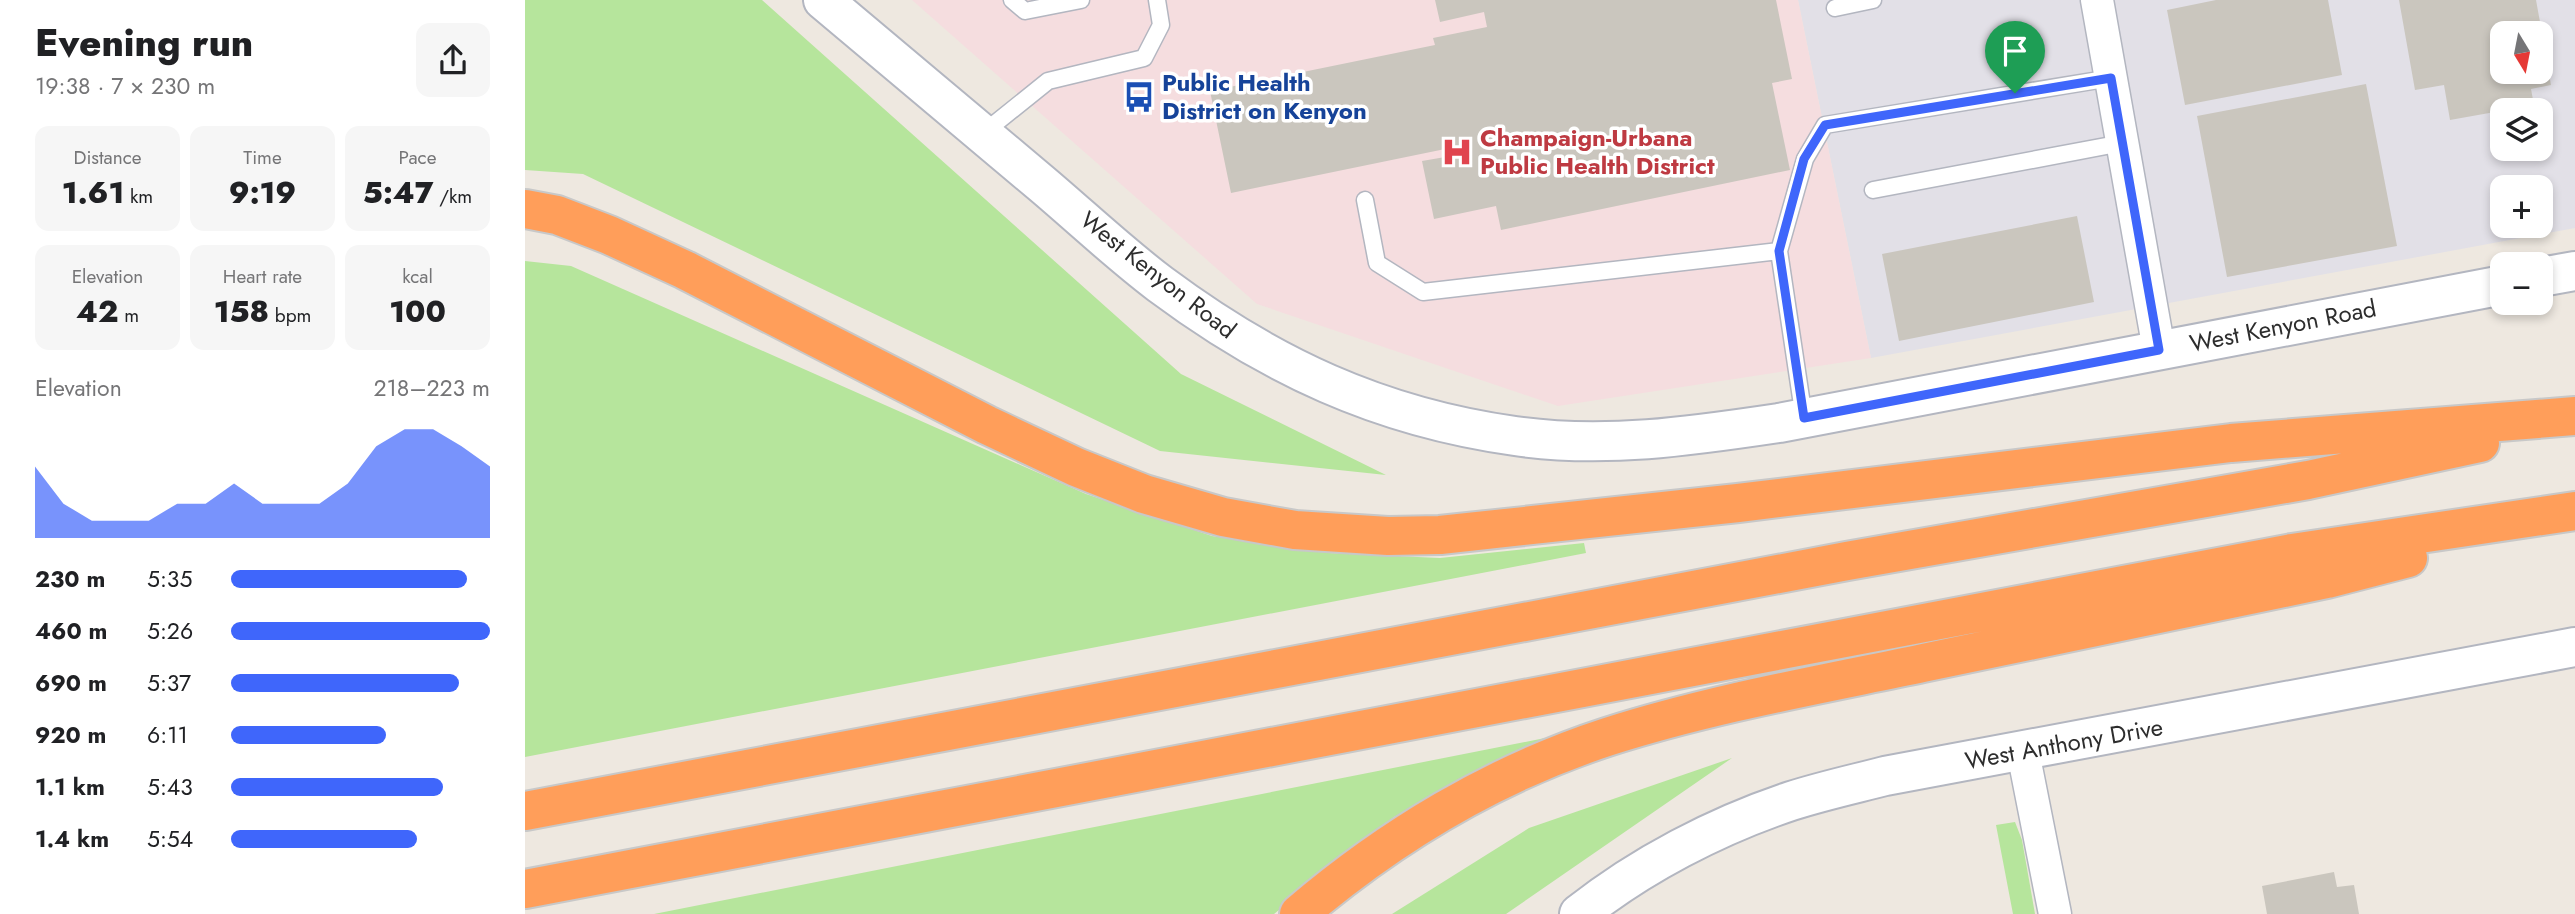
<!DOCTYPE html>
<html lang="en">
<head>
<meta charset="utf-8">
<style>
	body { margin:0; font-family:Jost,sans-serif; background:#f6f6f6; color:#202124; height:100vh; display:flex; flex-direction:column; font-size:26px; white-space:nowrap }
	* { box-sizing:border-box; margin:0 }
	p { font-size:23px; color:#757577 }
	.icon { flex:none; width:38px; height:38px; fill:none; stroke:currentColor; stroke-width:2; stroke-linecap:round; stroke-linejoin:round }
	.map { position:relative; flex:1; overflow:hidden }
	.panel { display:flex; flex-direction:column; background:#fff; width:525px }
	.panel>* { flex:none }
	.needle { width:46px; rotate:170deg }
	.tools { position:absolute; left:1965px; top:21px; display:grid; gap:14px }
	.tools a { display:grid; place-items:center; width:63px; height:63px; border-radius:14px; background:#fff; box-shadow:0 4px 10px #0003; font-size:35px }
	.pin { position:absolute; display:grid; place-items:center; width:60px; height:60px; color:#fff; margin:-72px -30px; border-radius:50% 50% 50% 0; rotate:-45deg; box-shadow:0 0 7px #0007 }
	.pin .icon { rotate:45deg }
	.round { display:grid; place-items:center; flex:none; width:74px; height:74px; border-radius:14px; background:#f6f6f6 }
	.headline { display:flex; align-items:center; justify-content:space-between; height:119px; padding:0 35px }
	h1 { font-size:38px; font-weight:800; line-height:52px }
	.stats { display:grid; grid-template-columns:repeat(3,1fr); gap:10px; height:119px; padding:7px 35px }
	.stats div { display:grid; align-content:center; border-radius:14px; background:#f6f6f6; text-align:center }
	.stats b { font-size:30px; font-weight:800 }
	.stats small { font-size:19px; font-weight:400 }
	.stats p { font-size:19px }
	.chart { height:196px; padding:14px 35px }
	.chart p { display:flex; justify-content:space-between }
	.chart svg { width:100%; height:126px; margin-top:7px; fill:#3f66fb; opacity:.7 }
	ul { padding:0 35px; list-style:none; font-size:23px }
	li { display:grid; grid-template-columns:112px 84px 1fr; align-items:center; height:52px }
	li i { height:18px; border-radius:9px; background:#3f66fb }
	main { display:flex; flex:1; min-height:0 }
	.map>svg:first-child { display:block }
</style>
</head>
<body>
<main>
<section class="panel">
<div class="headline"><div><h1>Evening run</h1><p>19:38 · 7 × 230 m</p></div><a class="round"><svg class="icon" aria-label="share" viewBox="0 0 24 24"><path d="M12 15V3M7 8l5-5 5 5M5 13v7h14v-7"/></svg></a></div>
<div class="stats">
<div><p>Distance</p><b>1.61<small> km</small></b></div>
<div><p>Time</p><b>9:19</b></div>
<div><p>Pace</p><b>5:47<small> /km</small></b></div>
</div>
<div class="stats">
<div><p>Elevation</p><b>42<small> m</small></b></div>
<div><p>Heart rate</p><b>158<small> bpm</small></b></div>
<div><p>kcal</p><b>100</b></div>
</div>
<div class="chart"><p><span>Elevation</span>218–223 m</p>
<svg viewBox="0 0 160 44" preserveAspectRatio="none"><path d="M0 44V19L10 32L20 38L30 38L40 38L50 32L60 32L70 25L80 32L90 32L100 32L110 25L120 12L130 6L140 6L150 12L160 19V44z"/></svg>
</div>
<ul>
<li><b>230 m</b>5:35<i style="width:91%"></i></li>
<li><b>460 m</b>5:26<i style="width:100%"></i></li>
<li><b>690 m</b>5:37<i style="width:88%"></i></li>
<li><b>920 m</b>6:11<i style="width:60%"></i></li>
<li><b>1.1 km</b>5:43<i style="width:82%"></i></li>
<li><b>1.4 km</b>5:54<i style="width:72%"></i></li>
</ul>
</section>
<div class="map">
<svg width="2050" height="914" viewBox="0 0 2050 914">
	<rect width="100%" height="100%" fill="#eee8e0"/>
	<!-- industrial -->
	<path fill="#e2e0e7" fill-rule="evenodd" d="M1273,0h777v228l-704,130zM1978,33h38v39h-38zM1978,110h38v39h-38zM1978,187h38v39h-38z"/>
	<!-- medical -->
	<path fill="#f5dddf" d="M387,0h886l73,358 -313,48 -301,-102z"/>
	<!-- green -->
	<path fill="#b6e59c" d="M0,0h237l419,374 205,101 -226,-24 -577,-277 -58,-4z
		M0,261l46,5 515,228 126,42 117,17 111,5 144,-15 2,10 -1061,204z
		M1020,738l-151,79 -120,97h-620z
		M1207,758l-226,156h-114l137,-86z
		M1490,822l7,18 13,74h-22l-17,-89z"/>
	<!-- building -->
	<path fill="#cac6be" d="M910,0h341l16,79 -20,4 18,87 -289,60 -5,-24 -62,13 -12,-58 29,-5 -1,-8 -219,45 -21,-102 225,-46 -2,-7 54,-11 -3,-15 -44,10z
		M1691,0h112l14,75 -157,30 -18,-95z
		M1874,0h137l6,33h-39v39h38l1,-37 9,50 -20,4 3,16 -84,15 -6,-35 -29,5z
		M1841,84l31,162 -170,31 -30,-161z
		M1552,216l17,86 -195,39 -17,-87z
		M1809,872l3,15 17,-2 5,29h-92l-5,-28z"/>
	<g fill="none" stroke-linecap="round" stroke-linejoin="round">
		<defs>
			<path id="lane" d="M487,0l13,11 56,-11
				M1310,8l38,-8
				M457,134l66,-53 96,-23 17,-33 -4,-25
				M1348,190l249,-47
				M840,200l12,63 46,29 356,-41 25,167
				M1254,251l26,-92 20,-34 286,-47"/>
			<path id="street" d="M1572,0l62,350
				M1498,752l32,162"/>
			<path id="secondary" d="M298,0c73,61 146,123 219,184 39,33 77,69 118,100 110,82 219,133 355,152 88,13 177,0 264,-13l724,-138
				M2016,277l34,-6
				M1054,914c62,-49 137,-88 212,-113 31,-10 63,-17 94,-25l690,-129"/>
			<path id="highway" d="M0,209l32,6 52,20 76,35 302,155 89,42 68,27 79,23 72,13 93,6 52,-1 298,-32 493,-60 344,-27
				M0,811l1322,-250 461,-81 172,-37
				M0,889l1767,-336 283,-42
				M774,914c90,-77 195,-140 308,-177 103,-33 211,-52 316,-74 135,-28 269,-56 404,-84l81,-21"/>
		</defs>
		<!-- lane casing -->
		<use href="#lane" stroke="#b3b6c0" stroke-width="19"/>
		<!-- street casing -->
		<use href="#street" stroke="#b3b6c0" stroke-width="35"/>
		<!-- secondary casing -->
		<use href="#secondary" stroke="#b3b6c0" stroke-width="42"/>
		<!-- highway casing -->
		<use href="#highway" stroke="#c8c8c8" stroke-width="42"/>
		<!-- lane -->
		<use href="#lane" stroke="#fff" stroke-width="16"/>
		<!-- street -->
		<use href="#street" stroke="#fff" stroke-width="32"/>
		<!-- secondary -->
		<use href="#secondary" stroke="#fff" stroke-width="38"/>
		<!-- highway -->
		<use href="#highway" stroke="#ff9e5a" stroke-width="38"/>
	</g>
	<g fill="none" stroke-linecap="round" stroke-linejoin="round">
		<defs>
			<path id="route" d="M1586,78l48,272 -355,68 -25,-167 25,-92 21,-34z"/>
		</defs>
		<!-- route casing -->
		<use href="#route" stroke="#fff" stroke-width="14"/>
		<!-- route -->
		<use href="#route" stroke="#3f66fb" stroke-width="9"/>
	</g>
	<!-- icons -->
	<defs>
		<symbol id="bus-bare" viewBox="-9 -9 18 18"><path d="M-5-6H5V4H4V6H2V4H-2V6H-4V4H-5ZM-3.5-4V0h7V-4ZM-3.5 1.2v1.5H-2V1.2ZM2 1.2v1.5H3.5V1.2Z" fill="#1a4fb4" stroke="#fff" stroke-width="2.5" paint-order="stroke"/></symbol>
		<symbol id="hospital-bare" viewBox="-9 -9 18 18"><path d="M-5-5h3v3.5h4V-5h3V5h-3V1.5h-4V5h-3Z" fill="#e0444e" stroke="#fff" stroke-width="2.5" paint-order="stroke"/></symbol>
	</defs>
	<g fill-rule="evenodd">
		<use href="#bus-bare" x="592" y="75" width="44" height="44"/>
		<use href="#hospital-bare" x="910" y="130" width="44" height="44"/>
	</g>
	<g text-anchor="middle" stroke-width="7" stroke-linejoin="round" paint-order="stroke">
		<!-- transit labels -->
		<g font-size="24" font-weight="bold" fill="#164399" stroke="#fff" text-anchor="start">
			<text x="637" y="91">Public Health<tspan x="637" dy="28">District on Kenyon</tspan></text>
		</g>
		<!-- health labels -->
		<g font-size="24" font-weight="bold" fill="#be3a42" stroke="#fff" text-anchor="start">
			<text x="955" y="146">Champaign-Urbana<tspan x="955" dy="28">Public Health District</tspan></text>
		</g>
		<!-- street labels -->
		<g font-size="24" fill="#2d2d2d" stroke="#fff">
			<text transform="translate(633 275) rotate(38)" y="8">West Kenyon Road</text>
			<text transform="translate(1758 326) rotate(-11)" y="8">West Kenyon Road</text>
			<text transform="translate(1539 744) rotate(-10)" y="8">West Anthony Drive</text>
		</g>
	</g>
</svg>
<div class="tools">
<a><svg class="needle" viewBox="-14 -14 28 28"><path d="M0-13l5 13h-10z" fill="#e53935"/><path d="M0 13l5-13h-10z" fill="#757577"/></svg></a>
<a><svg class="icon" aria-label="layers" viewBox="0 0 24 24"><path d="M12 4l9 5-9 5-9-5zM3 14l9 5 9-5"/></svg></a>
<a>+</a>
<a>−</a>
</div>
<div class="pin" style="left:1490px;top:93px;background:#1e9e55"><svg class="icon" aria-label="arrive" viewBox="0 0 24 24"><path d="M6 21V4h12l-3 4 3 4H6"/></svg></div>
</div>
</main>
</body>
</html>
